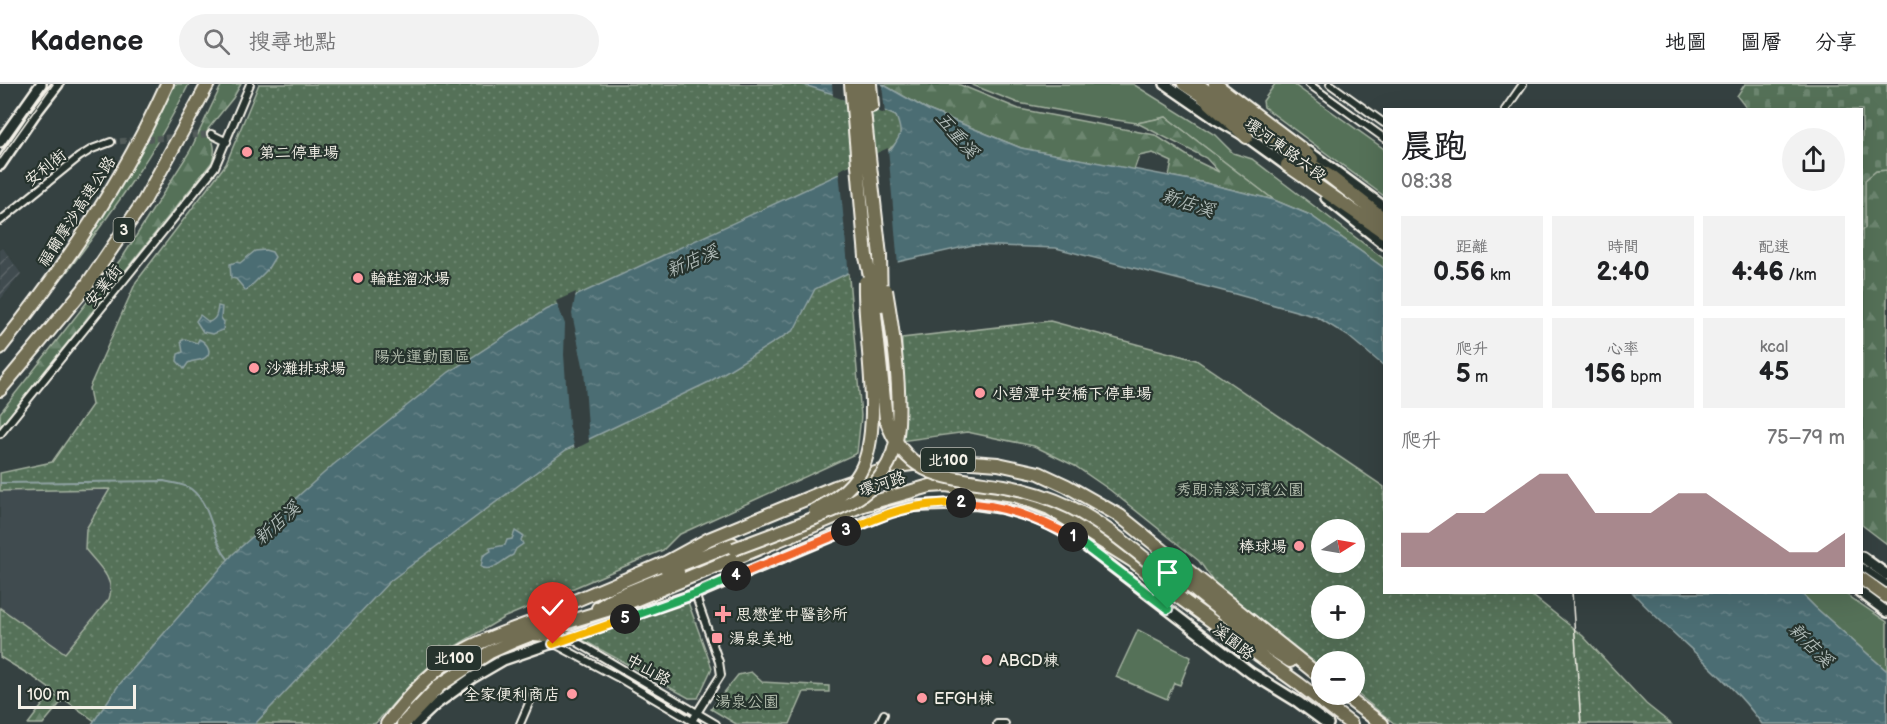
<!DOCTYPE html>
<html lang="zh-TW">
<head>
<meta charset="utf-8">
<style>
	body { margin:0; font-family:"Balsamiq Sans","LXGW WenKai TC",sans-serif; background:#f2f2f2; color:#202124; height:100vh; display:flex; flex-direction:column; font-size:22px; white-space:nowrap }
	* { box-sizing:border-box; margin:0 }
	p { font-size:20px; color:#757577 }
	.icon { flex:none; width:33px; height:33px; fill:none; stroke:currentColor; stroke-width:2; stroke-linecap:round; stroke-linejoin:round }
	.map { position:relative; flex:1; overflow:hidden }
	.details { position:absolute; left:1383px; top:24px; width:480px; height:486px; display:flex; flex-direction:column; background:#fff; border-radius:0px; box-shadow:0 6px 24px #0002 }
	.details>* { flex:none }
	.needle { width:39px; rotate:79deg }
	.tools { position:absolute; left:1311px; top:435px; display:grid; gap:12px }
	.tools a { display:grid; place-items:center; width:54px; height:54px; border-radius:50%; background:#fff; box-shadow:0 6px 24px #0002; font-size:30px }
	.scale { position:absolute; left:18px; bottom:15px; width:118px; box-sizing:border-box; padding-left:6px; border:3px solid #f4f1e8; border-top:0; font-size:16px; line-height:21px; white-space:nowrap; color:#f4f1e8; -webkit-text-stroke:4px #26332d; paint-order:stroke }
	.pin { position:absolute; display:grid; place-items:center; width:51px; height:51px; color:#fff; margin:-62px -26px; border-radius:50% 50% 50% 0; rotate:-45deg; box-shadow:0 0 6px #0007 }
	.pin .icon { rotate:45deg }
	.km { position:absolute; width:30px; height:30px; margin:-15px; border-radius:50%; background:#222; color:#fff; font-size:16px; line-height:30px; text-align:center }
	.round { display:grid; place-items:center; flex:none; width:63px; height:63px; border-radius:32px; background:#f2f2f2 }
	.head { display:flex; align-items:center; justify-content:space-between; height:102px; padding:0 18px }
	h1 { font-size:33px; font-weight:700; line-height:45px }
	.figures { display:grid; grid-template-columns:repeat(3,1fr); gap:9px; height:102px; padding:6px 18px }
	.figures div { display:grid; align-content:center; border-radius:0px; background:#f2f2f2; text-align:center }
	.figures b { font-size:26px; font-weight:700 }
	.figures small { font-size:16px; font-weight:400 }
	.figures p { font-size:16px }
	.chart { height:168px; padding:12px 18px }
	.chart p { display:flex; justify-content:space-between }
	.chart svg { width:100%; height:108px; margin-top:6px; fill:#84575d; opacity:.7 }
	header { display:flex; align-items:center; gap:36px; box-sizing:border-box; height:84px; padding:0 30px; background:#fff; border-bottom:2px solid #e0e0e0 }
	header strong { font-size:28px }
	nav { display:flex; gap:33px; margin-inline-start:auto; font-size:21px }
	.search { width:420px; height:54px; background:#f2f2f2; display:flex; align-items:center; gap:15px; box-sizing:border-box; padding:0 21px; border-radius:33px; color:#757577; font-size:22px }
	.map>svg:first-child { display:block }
</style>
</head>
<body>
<header>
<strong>Kadence</strong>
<div class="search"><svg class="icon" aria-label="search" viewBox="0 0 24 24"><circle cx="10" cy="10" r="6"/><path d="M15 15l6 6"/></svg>搜尋地點</div>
<nav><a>地圖</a><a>圖層</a><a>分享</a></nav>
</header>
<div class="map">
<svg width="1887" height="640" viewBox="0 0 1887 640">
	<defs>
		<pattern id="industrial-furrows" width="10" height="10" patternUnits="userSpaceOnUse" patternTransform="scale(1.5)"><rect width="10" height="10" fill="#404b4f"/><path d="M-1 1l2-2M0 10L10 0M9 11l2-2" fill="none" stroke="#5c6568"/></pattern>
		<pattern id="forest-firs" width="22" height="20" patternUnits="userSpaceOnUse" patternTransform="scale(1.5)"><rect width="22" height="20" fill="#547158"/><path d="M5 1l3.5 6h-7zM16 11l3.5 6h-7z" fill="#6d8670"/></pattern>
		<pattern id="cemetery-stones" width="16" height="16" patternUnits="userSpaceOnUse" patternTransform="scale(1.5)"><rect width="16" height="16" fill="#547158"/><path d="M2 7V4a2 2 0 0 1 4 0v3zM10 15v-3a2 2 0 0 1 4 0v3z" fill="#6d8670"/></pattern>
		<pattern id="park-dots" width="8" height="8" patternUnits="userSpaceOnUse" patternTransform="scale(1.5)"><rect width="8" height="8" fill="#547158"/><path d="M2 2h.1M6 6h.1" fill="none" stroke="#6d8670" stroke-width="1.8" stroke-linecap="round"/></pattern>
		<pattern id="water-ripples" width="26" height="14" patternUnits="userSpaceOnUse" patternTransform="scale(1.5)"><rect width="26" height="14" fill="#4c6d73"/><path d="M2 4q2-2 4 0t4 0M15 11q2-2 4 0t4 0" fill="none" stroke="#668287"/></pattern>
	</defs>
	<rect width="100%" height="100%" fill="#354141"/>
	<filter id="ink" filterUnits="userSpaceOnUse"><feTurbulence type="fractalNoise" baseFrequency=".0167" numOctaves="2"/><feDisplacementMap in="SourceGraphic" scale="12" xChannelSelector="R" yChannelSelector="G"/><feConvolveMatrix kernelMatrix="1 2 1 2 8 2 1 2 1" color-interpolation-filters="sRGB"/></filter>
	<g filter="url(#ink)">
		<!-- built -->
		<path fill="#404b4f" d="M110,405l-24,40 -1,20 23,28 4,14 -3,8 -44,54 -65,-45v-117z"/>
		<!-- industrial -->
		<path fill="url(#industrial-furrows)" d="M3,164l18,26 -21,26v-50z"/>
		<!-- grass -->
		<path fill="#547158" stroke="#a4b1a0" stroke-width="1.5" d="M173,0h16c-34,69 -79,131 -125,192l83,-136z
			M970,0h163l82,51 18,18 19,6 132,100v9l-74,-53 -36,-15 -108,-83 -29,6 -41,-6 -78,-14z
			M1275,0h18l91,65v47l-120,-89 -1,-6z
			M1801,509h43l43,29v49l-72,-64z
			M1138,546l53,27 -11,28 -6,-2 -7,16 -51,-22z"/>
		<!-- forest -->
		<path fill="url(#forest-firs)" stroke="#a4b1a0" stroke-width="1.5" d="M222,0h19l-8,14 -25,31c5,12 9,20 4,33l-212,265v-14l124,-158 66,-104z
			M882,0h76l61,25 136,26 39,25 25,12 -13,-14 -69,-35 29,-6 108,83 -73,-18 -32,-6 3,-14 -19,-9 -14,3 -5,14 -113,-22 -93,-38z
			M1887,86v374l-25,-19v-295l3,-2v-48l11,-9z
			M51,610l12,6 -20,24h-15z"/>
		<!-- cemetery -->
		<path fill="url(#cemetery-stones)" stroke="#a4b1a0" stroke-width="1.5" d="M1745,0h142v86l-11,1 -11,9v48l-3,2v-120l-115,-1 -10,-13z"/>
		<!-- park -->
		<path fill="url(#park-dots)" stroke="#a4b1a0" stroke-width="1.5" fill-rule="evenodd" d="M259,0h573l64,32c2,4 5,10 5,14 1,22 -45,36 -61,44l21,242 -4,37 -179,82 -15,15 -160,68 -56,33 -30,26 -42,47h-276l-66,-47 -33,-20v-49l65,45 44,-54c7,-20 -12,-35 -24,-50l1,-20 24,-40 -110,2v-18l52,-11 40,-57 -3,-17 47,-106 90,-118z
			M1050,237l146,39 188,127v105l145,1 54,43 63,68 25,20h-276l-40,-32 -1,-30h-32l-1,5 -104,-81 -18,-25 -89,-71 -35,-24 -41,-20 -67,-14 -67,9 2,-103zM1322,446h32v32h-32zM1322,512h32v32h-32z
			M688,518l24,66 -14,30h-9l-108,-59z
			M751,588l11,10 67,4v6h-25l-14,32h-54l-25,-15 27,-34z"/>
		<!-- water -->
		<path fill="url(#water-ripples)" stroke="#8fa2a2" stroke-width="1.5" d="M801,0h81l46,26 93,38 180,34 73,18 36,15 74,53v98l-36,-30 -31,-19 -82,-23 -179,-46 -83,-3 -125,28 -33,16 -21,41 -85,52 -143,68 -176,131 -135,143h-163l26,-38 115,-132 100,-89 116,-93 96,-62 346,-160c10,-15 12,-16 5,-34l-21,-9z
			M265,166l7,2 3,5 -8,13 -21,21 -10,-12 -5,-1 -1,-14 6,-2 4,1 15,-12z
			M218,222l4,1 -1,11 3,4 -1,8 -10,4 -10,-2 -7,-11 4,-6 9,7c8,-3 8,-9 9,-16z
			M185,255l12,4 2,-4c7,3 16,14 4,20 -4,2 -10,1 -15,4l-4,6 -7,-8 1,-7 5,-2 -2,-11z
			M515,447l8,5 -2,4 2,4 -7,5 -3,6c-11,5 -21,18 -32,12l2,-11 8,-5 -1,-3 15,-3 2,-5 5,-1z
			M1633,509h168l14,14 72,64v53h-125c-36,-50 -88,-86 -129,-131z"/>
		<!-- pier -->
		<path fill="#354141" d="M832,0h50l3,30 -52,-18z
			M888,64l10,118 -49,11 -10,-107z
			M576,208l-4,22 12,56 5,72 -14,7 -6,-24 -5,-70 1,-31 -9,-23z"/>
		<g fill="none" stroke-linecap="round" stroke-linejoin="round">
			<!-- stream -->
			<path stroke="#8fa2a2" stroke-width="2" d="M0,399l164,-2c8,2 21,3 27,8 22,17 20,50 37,70"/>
			<!-- street-tunnel -->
			<path stroke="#525b5a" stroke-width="6" stroke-dasharray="6 3" stroke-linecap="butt" d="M111,58l100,-8"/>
			<defs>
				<path id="street" d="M1309,0l75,54
					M1330,0l54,39
					M1505,26l18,-26
					M211,50l16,8
					M0,137l79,-64 13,-8 19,-7
					M0,350l215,-267 35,-83
					M1862,483l25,17
					M568,553l148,87
					M553,559l64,34 80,47
					M692,637l29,-46 -2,-13 -24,-68
					M520,640l13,-30
					M879,640l5,-10
					M997,640h8"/>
				<path id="secondary" d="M1165,0l51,35 31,18 43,31
					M0,58l41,-58
					M1309,68l75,55
					M0,81l34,-50 24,-31
					M1326,114l58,46
					M1862,473l25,18
					M1860,508l27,20
					M415,640l21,-20 36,-26 31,-18 192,-66 194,-82 25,-6 61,-2 27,4 28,8 19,8 27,15 175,134 47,29 30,22"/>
				<path id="highway" d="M851,0l15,173
					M861,0l19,172
					M870,0l2,22
					M1184,0l17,11 46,42
					M1197,0l90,66 41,25 56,44
					M1215,0l85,64 12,11
					M1287,81l97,67
					M0,264c65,-81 124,-169 167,-264
					M0,306l84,-101 60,-88 64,-117
					M667,486l66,-26
					M1862,495l25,18
					M1187,500l70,56 33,21
					M598,524l18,-11 62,-25
					M540,536l1,-5 126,-53 42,-23 126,-52 61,-21 50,-6 52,4 41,9 28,13 53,30 202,162
					M534,550l34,3
					M1342,610l40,30
					M387,640c21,-28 47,-56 78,-74 25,-14 55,-23 82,-33
					M403,640l37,-39 50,-33 22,-10 33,-13 75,-23 243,-101 67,-19 16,-1 68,10 35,13 84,53 44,35 122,88 52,40"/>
			</defs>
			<!-- street casing -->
			<use href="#street" stroke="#f4f1e8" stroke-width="10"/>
			<!-- secondary casing -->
			<use href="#secondary" stroke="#f4f1e8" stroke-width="14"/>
			<!-- highway casing -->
			<use href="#highway" stroke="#f4f1e8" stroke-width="16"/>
			<!-- street -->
			<use href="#street" stroke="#26332d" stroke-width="6"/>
			<!-- secondary -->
			<use href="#secondary" stroke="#26332d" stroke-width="9"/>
			<!-- highway -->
			<use href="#highway" stroke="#726e52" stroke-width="12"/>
			<!-- tram -->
			<path stroke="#f4f1e8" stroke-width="1.5" d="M1315,0l69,49
				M0,75l53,-75
				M1572,508l9,132"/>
			<defs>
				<path id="highway-bridge" d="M880,172l1,49
					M866,173l6,29 14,133c20,61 64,58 118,67 23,4 45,11 66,21 40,20 76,54 112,81
					M815,426c17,-9 35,-20 45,-38 25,-44 3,-138 5,-190
					M734,465c27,-10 54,-20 81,-31 18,-8 37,-14 52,-27 11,-9 21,-24 26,-38 13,-38 0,-122 -7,-163"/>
			</defs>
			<!-- highway-bridge casing -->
			<use href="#highway-bridge" stroke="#f4f1e8" stroke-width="16" stroke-linecap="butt"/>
			<!-- highway-bridge -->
			<use href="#highway-bridge" stroke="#726e52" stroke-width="12"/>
		</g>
	</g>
	<g fill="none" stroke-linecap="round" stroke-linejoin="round" filter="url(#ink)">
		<defs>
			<path id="split-1" d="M1073,453l95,72"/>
			<path id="split-2" d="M961,419c41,1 76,15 112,34"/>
			<path id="split-3" d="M846,447c43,-19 67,-28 115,-28"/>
			<path id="split-4" d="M736,492l110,-45"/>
			<path id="split-5" d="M625,535l70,-25 41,-18"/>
			<path id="split-6" d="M553,560l72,-25"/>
		</defs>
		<!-- split-1 casing -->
		<use href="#split-1" stroke="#fff" stroke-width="12"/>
		<!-- split-2 casing -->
		<use href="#split-2" stroke="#fff" stroke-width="12"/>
		<!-- split-3 casing -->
		<use href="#split-3" stroke="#fff" stroke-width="12"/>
		<!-- split-4 casing -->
		<use href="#split-4" stroke="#fff" stroke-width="12"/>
		<!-- split-5 casing -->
		<use href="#split-5" stroke="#fff" stroke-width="12"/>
		<!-- split-6 casing -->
		<use href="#split-6" stroke="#fff" stroke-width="12"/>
		<!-- split-1 -->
		<use href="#split-1" stroke="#22a559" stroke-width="8"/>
		<!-- split-2 -->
		<use href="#split-2" stroke="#f0652b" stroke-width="8"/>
		<!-- split-3 -->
		<use href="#split-3" stroke="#f5b400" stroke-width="8"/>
		<!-- split-4 -->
		<use href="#split-4" stroke="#f0652b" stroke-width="8"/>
		<!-- split-5 -->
		<use href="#split-5" stroke="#22a559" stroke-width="8"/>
		<!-- split-6 -->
		<use href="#split-6" stroke="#f5b400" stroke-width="8"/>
	</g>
	<!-- markers -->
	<g fill="#ff9aa2" stroke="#26332d" stroke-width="2">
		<circle cx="247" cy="68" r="6"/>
		<circle cx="358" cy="194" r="6"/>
		<circle cx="254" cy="284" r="6"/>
		<circle cx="980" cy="309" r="6"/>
		<circle cx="1299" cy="462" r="6"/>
		<path d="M720 521h6v6h6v6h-6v6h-6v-6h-6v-6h6z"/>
		<rect x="711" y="548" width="12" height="12" rx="3"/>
		<circle cx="987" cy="576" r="6"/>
		<circle cx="572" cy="610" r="6"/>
		<circle cx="922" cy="614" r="6"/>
	</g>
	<g text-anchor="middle" stroke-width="4.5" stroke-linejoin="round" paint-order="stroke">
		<!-- shield labels -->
		<g fill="#26332d" stroke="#b6b8b0" stroke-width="1.5">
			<rect x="113.5" y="134" width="21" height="24" rx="4.5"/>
			<rect x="921" y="364" width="54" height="24" rx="4.5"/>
			<rect x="427" y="562" width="54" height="24" rx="4.5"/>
		</g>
		<g font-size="15" font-weight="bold" fill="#f4f1e8">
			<text x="124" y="151">3</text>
			<text x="948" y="381">北100</text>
			<text x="454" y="579">北100</text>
		</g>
		<!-- street labels -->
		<g font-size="16" fill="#f4f1e8" stroke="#26332d">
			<text transform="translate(1286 65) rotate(36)" y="6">環河東路六段</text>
			<text transform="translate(45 83) rotate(-39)" y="6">安利街</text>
			<text transform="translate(76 127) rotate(-57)" y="6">福爾摩沙高速公路</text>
			<text transform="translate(103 201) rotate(-51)" y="6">安業街</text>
			<text transform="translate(882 399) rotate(-18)" y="6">環河路</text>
			<text transform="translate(1234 557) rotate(38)" y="6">溪園路</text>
			<text transform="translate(649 585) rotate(29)" y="6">中山路</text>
		</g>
		<!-- poi labels -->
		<g font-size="16" fill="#f4f1e8" stroke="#26332d" text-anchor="start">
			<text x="259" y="74">第二停車場</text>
			<text x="370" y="200">輪鞋溜冰場</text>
			<text x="266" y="290">沙灘排球場</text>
			<text x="992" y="315">小碧潭中安橋下停車場</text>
			<text x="1287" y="468" text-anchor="end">棒球場</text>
			<text x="736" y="536">思懋堂中醫診所</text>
			<text x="729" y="560">湯泉美地</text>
			<text x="999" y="582">ABCD棟</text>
			<text x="560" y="616" text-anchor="end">全家便利商店</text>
			<text x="934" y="620">EFGH棟</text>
		</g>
		<!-- park labels -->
		<g font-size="16" fill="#b4beae" stroke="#26332d">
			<text x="422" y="278">陽光運動園區</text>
			<text x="1240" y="411">秀朗清溪河濱公園</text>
			<text x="747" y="623">湯泉公園</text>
		</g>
		<!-- water labels -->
		<g font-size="18" font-style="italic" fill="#b1bcb9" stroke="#26332d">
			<text transform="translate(957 51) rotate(49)" y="6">五重溪</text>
			<text transform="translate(1188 119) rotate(18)" y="6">新店溪</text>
			<text transform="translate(692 177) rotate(-23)" y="6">新店溪</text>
			<text transform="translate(277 439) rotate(-42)" y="6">新店溪</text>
			<text transform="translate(1811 561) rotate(45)" y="6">新店溪</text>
		</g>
	</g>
</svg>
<div class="tools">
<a><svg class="needle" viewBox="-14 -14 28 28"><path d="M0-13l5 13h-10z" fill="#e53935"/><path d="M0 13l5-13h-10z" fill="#757577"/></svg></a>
<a>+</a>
<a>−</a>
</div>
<div class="scale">100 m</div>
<div class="pin" style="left:1168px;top:525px;background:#1e9e55"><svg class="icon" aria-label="arrive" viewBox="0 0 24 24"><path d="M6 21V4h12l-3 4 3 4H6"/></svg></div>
<div class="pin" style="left:553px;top:560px;background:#d93025"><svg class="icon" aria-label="check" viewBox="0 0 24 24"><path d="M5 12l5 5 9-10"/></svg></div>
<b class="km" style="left:1073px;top:453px">1</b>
<b class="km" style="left:961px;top:419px">2</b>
<b class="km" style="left:846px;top:447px">3</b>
<b class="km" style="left:736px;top:492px">4</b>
<b class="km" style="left:625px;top:535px">5</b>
<section class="details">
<div class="head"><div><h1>晨跑</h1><p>08:38</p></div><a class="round"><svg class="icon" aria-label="share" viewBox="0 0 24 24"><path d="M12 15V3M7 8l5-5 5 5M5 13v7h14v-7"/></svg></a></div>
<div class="figures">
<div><p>距離</p><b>0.56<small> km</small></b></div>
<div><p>時間</p><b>2:40</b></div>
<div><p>配速</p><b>4:46<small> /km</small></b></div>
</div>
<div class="figures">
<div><p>爬升</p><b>5<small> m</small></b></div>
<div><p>心率</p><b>156<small> bpm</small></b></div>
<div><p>kcal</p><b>45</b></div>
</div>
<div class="chart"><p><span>爬升</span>75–79 m</p>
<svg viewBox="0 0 160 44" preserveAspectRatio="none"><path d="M0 44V30L10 30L20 22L30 22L40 14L50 6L60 6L70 22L80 22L90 22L100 14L110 14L120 22L130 30L140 38L150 38L160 30V44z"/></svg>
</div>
</section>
</div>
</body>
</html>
